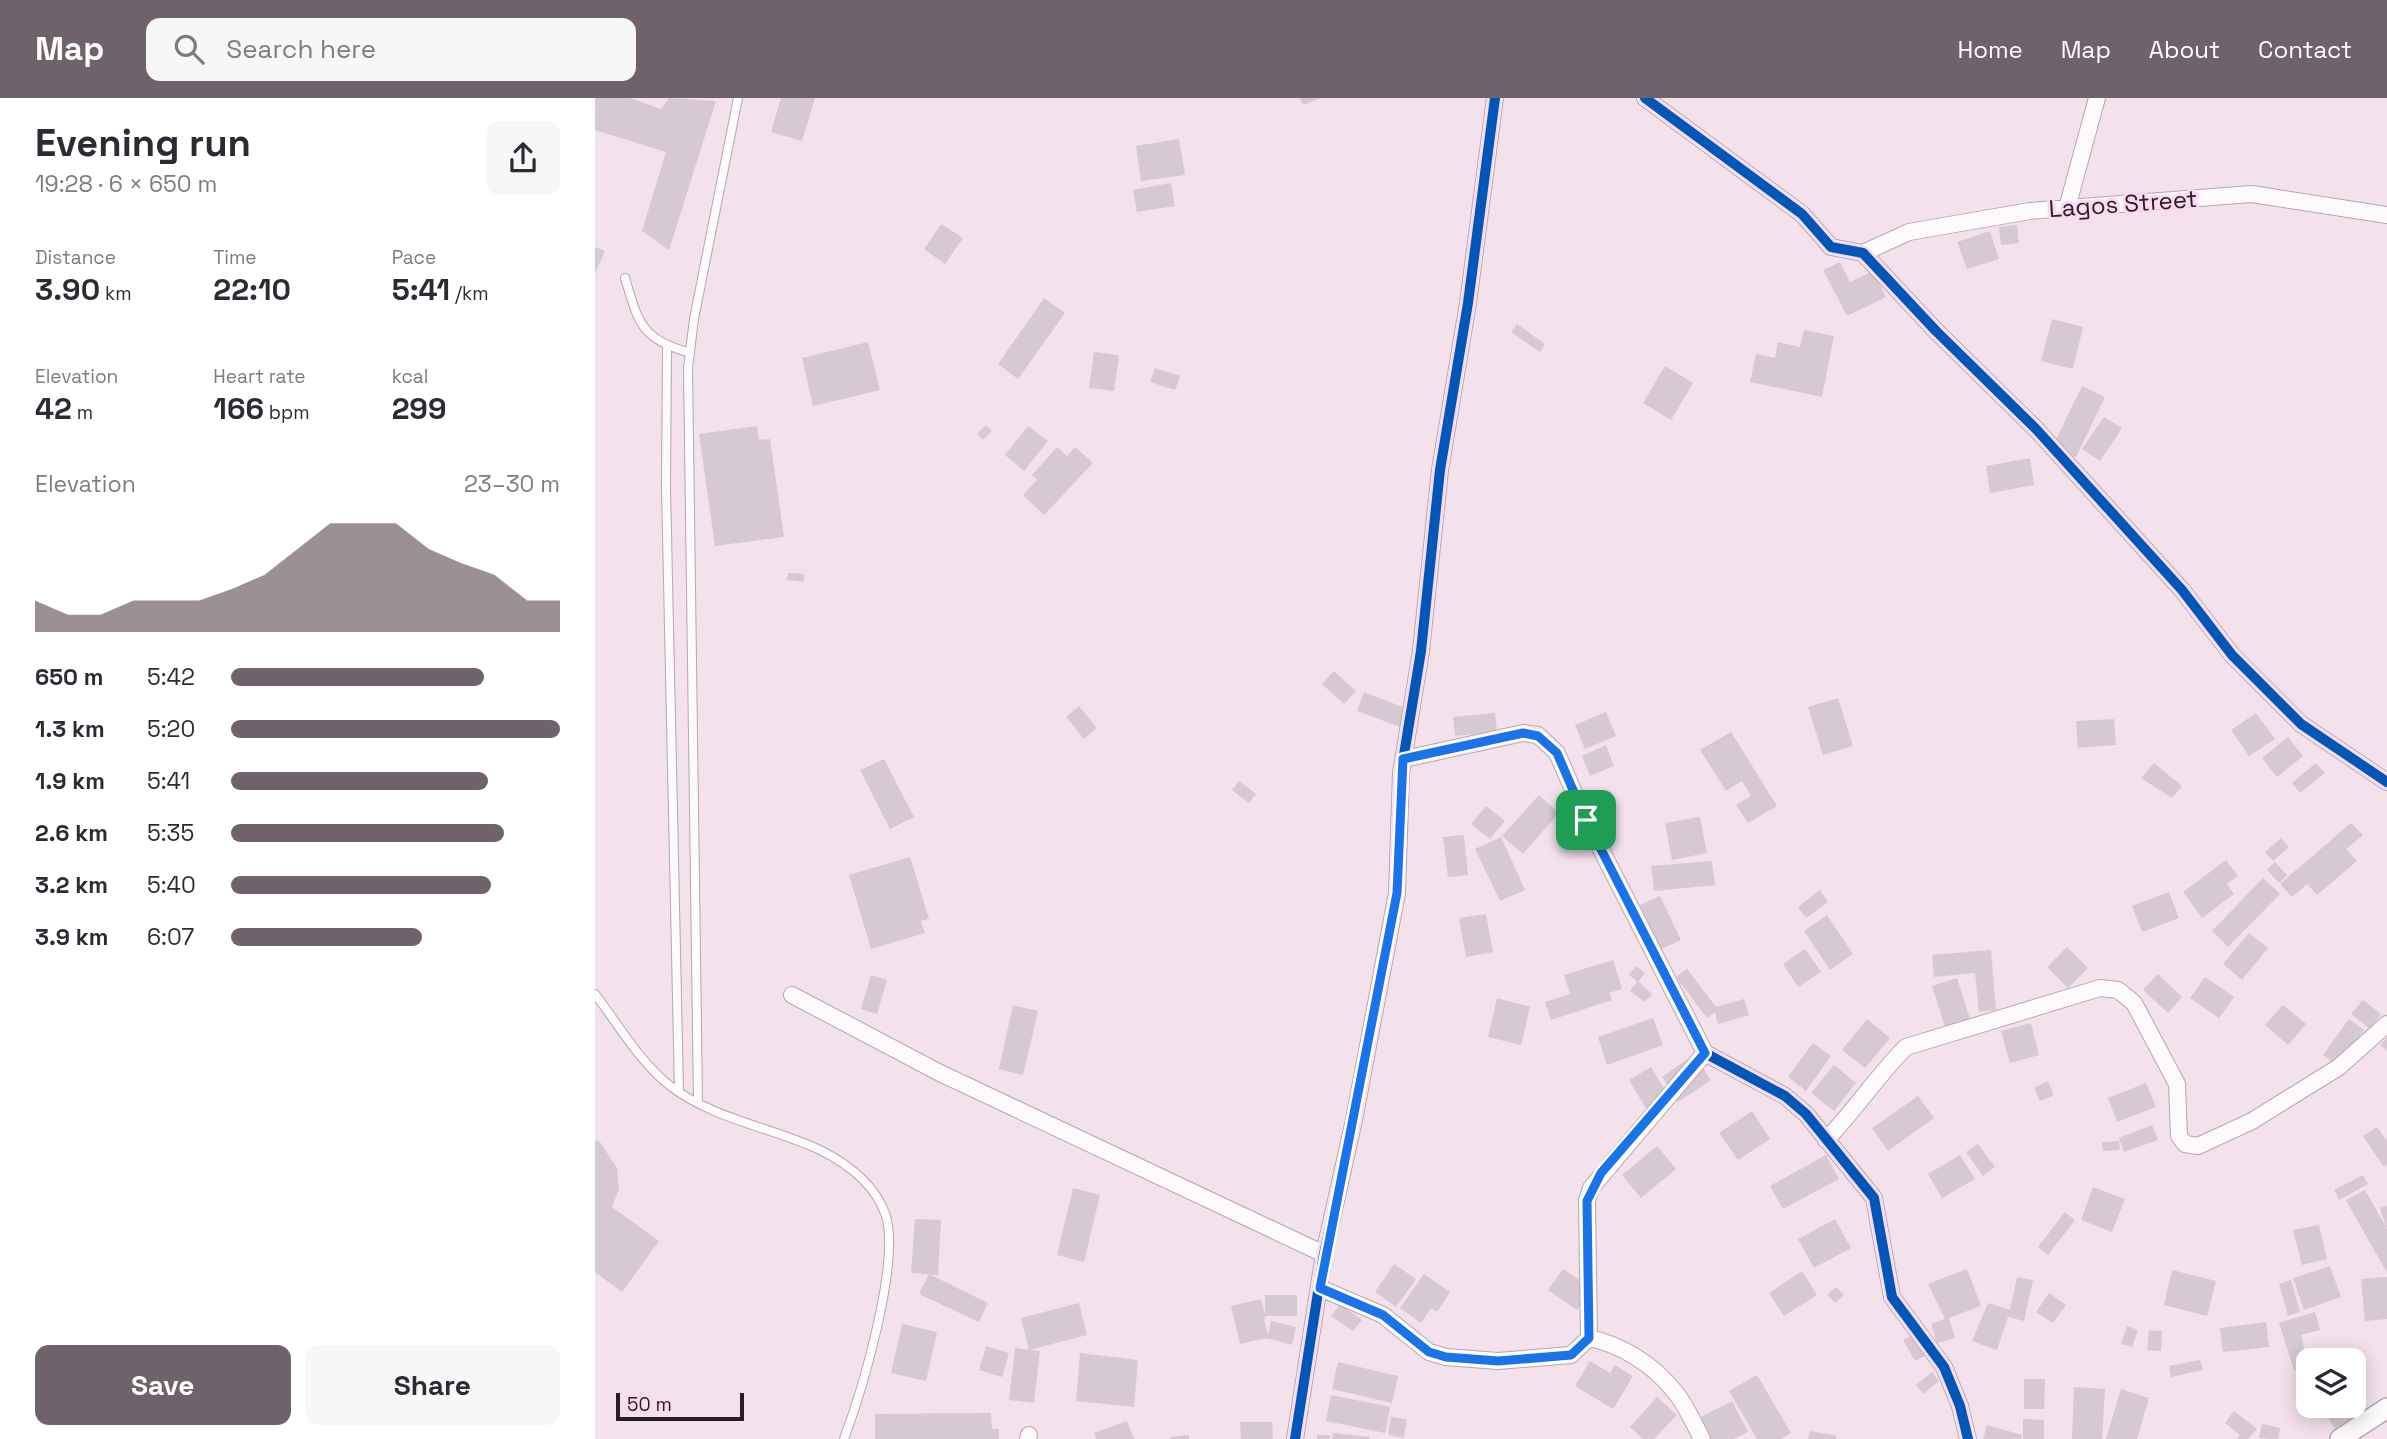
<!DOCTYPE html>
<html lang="en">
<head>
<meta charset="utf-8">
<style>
	body { margin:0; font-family:"Space Grotesk",sans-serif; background:#f7f7f7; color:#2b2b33; height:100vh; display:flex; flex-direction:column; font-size:26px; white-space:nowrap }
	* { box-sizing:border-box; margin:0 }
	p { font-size:23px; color:#7c7c81 }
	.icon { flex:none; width:38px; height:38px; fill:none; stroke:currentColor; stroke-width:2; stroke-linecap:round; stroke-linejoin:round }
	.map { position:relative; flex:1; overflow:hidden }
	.drawer { display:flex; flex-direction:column; background:#fff; width:595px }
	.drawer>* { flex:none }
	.controls { position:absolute; left:1701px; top:1250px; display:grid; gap:14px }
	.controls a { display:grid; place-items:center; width:70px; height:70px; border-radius:14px; background:#fff; box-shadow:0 4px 18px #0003; font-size:35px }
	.scale { position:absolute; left:21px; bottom:18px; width:128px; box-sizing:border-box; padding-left:7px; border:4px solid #291d24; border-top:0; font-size:19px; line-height:24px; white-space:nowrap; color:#291d24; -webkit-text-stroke:5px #fbd9ee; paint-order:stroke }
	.pin { position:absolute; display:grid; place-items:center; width:60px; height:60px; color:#fff; margin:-30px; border-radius:14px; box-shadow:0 4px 10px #0006 }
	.round { display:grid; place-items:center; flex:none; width:74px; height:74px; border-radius:14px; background:#f7f7f7 }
	.summary { display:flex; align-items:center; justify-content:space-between; height:119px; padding:0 35px }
	h1 { font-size:38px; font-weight:700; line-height:52px }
	.metrics { display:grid; grid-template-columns:repeat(3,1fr); gap:10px; height:119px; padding:7px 35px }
	.metrics div { display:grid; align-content:center }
	.metrics b { font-size:30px; font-weight:700 }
	.metrics small { font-size:19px; font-weight:400 }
	.metrics p { font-size:19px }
	.chart { height:196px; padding:14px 35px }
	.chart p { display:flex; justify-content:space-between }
	.chart svg { width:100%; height:126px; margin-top:7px; fill:#70626a; opacity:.7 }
	.primary-button { display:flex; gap:14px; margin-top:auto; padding:14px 35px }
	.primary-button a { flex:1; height:80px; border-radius:14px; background:#70626a; color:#fff; font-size:28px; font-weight:700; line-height:80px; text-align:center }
	.primary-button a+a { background:#f7f7f7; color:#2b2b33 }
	ul { padding:0 35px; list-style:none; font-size:23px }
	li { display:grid; grid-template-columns:112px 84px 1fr; align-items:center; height:52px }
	li i { height:18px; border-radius:9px; background:#70626a }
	header { display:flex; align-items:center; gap:42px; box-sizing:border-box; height:98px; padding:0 35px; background:#70626a; color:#fff }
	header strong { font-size:33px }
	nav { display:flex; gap:38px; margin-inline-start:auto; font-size:24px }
	.search { width:490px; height:63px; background:#f7f7f7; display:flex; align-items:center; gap:18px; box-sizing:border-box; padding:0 24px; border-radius:14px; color:#7c7c81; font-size:26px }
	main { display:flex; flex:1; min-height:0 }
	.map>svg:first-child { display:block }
</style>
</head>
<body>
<header>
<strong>Map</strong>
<div class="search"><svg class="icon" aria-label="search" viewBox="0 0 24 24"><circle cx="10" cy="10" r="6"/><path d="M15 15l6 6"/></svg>Search here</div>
<nav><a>Home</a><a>Map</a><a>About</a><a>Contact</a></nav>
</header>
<main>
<section class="drawer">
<div class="summary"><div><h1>Evening run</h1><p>19:28 · 6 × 650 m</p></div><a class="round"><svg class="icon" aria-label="share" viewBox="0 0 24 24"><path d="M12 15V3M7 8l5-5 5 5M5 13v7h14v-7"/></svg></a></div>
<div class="metrics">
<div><p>Distance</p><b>3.90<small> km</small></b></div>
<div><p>Time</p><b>22:10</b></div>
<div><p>Pace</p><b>5:41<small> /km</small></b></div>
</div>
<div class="metrics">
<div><p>Elevation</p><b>42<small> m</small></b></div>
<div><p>Heart rate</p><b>166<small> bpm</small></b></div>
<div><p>kcal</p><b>299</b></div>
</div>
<div class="chart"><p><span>Elevation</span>23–30 m</p>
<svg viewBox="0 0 160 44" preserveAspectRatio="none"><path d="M0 44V33L10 38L20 38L30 33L40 33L50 33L60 29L70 24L80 15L90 6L100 6L110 6L120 15L130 20L140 24L150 33L160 33V44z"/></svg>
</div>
<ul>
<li><b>650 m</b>5:42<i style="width:77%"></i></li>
<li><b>1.3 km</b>5:20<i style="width:100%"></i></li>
<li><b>1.9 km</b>5:41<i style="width:78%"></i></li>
<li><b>2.6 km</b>5:35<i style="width:83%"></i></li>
<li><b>3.2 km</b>5:40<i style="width:79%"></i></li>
<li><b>3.9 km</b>6:07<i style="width:58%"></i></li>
</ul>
<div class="primary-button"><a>Save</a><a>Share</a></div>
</section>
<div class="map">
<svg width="1792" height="1341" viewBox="0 0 1792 1341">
	<rect width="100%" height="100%" fill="#f3e1ec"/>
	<!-- building -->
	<path fill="#d7c9d1" d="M0,0h35l31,11 8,-11 47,3 -47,149 -27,-19 24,-79 -71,-22z
		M186,0h34l-13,43 -31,-9z
		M705,0h21l-18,7z
		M584,41l6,36 -44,6 -5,-35z
		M576,85l4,23 -38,6 -4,-22z
		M346,126l22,14 -18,26 -21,-15z
		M1422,127l2,18 -18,2 -2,-18z
		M1395,133l9,28 -32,10 -10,-27z
		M0,149l10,4 -10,22z
		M1245,164l10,20 23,-11 13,26 -39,19 -24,-46z
		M449,200l21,15 -47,66 -20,-15z
		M1457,221l31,8 -10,42 -32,-8z
		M922,226l28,20 -5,8 -29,-20z
		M1209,232l30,6 -12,61 -72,-15 6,-28 19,4 3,-16 22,5z
		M273,244l12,48 -67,16 -11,-48z
		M499,254l25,3 -5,36 -25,-3z
		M1070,268l28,17 -22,37 -28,-17z
		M560,270l25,8 -5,14 -25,-8z
		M1487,288l23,11 -29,60 -23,-11z
		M1509,319l18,11 -22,33 -18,-12z
		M391,327l6,6 -9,9 -6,-6z
		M162,328l2,14 11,-1 14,98 -69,9 -16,-112z
		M433,328l20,15 -24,30 -19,-16z
		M462,349l10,9 8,-9 18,16 -49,52 -21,-20 14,-15 -5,-5z
		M1435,360l4,27 -44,8 -4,-27z
		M193,475l16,1v8l-17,-2z
		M739,573l22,20 -12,13 -22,-20z
		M769,594l46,18 -7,18 -46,-17z
		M1243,600l15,48 -30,9 -15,-48z
		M484,608l18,22 -13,11 -18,-22z
		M1011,614l10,24 -31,13 -10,-24z
		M900,615l2,19 -42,4 -2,-19z
		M1661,615l19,26 -26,17 -18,-26z
		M1519,621l2,26 -38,3 -2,-27z
		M1136,634l46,74 -29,17 -12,-18 15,-9 -9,-15 -16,10 -26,-41z
		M1693,639l15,19 -26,21 -15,-19z
		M1011,647l8,21 -24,10 -8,-20z
		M289,661l30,58 -24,12 -30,-59z
		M1559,665l28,23 -10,12 -31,-20z
		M1721,665l9,10 -25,20 -8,-10z
		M644,683l17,13 -7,9 -17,-13z
		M944,697l20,18 -36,41 -21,-18z
		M891,708l19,15 -15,18 -19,-15z
		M1105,719l7,36 -35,7 -7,-37z
		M1756,725l12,12 -17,14 11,12 -40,34 -10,-11 -15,13 -12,-13z
		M869,737l4,40 -20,2 -5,-40z
		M906,739l24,53 -25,11 -25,-52z
		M1686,740l8,9 -16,14 -8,-9z
		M315,759l19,62 -8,2 4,12 -54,16 -22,-74z
		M1631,762l12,16 -11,8 7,10 -32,24 -19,-26z
		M1117,763l3,24 -61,6 -3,-25z
		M1680,764l12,13 -8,8 -12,-13z
		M1668,780l17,16 -52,53 -16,-16z
		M1225,792l8,12 -22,16 -8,-11z
		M1574,794l10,26 -37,14 -10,-26z
		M1065,798l21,44 -20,9 -21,-44z
		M891,816l7,38 -27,5 -7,-39z
		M1232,817l26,39 -23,16 -26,-39z
		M1654,835l19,15 -26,32 -19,-16z
		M1472,849l21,21 -20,20 -21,-21z
		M1210,851l16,23 -23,15 -15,-23z
		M1396,852l5,60 -17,2 -4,-39 -41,4 -2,-22z
		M1018,862l9,29 -13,4 3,7 -61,20 -6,-18 25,-8 -6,-19z
		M1041,868l9,7 -7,9 -9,-7z
		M1092,871l29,38 28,-8 5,16 -31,9 -3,-12 -8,6 -31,-41z
		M1563,876l24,23 -14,16 -25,-23z
		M276,877l16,5 -10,34 -16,-5z
		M1610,879l29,20 -15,21 -29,-20z
		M1362,880l13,41 -25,8 -13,-41z
		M1043,883l14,13 -7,8 -15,-11z
		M902,900l33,9 -9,38 -33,-8z
		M1768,902l18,14 -11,15 -19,-15z
		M418,907l25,6 -15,64 -24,-6z
		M1688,907l23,19 -18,21 -23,-20z
		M1058,920l10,27 -56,20 -9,-28z
		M1272,921l23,19 -25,30 -23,-18z
		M1754,921l15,11 -26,37 -15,-12z
		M1436,925l8,32 -29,8 -9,-32z
		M1792,939v14l-7,-6z
		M1218,945l18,13 -25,35 -18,-14z
		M1099,957l17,25 -33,22 -16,-25z
		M1239,967l22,18 -22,28 -23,-18z
		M1056,969l18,30 -22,13 -18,-30z
		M1453,983l6,14 -14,6 -6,-13z
		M1551,985l10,24 -39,15 -9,-24z
		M1323,998l16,22 -46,33 -16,-23z
		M1157,1013l18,28 -32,21 -19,-27z
		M1557,1027l6,15 -34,12 -5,-14z
		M1782,1029l10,14v23l-3,3 -21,-31z
		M0,1042l5,2 17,26 2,21 -7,18 47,34 -37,51 -27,-20z
		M1524,1043l1,9 -17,1 -1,-9z
		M1383,1046l17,23 -12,9 -17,-24z
		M1062,1048l19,23 -35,29 -19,-23z
		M1231,1057l13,24 -56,30 -13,-23z
		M1365,1057l15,24 -33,19 -14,-24z
		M1768,1077l5,9 -29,16 -5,-10z
		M1498,1089l32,12 -13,33 -31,-12z
		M478,1090l27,7 -16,67 -27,-7z
		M1770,1092l22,39v44l-41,-73z
		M1792,1108v21h-1l-6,-19z
		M1470,1114l10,8 -27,35 -10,-8z
		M320,1121l26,1 -3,55 -27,-2z
		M1240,1121l16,29 -37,20 -16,-29z
		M1724,1127l8,34 -25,6 -9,-35z
		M799,1166l22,15 -20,28 -21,-15z
		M1735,1168l11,31 -37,13 -11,-32z
		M968,1171l29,20 -15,21 -29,-20z
		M1372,1171l14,37 -32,12 6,20 -18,5 -6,-19 14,-5 -17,-35z
		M1577,1172l44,11 -9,35 -43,-11z
		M1207,1173l15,24 -33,21 -15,-23z
		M334,1176l59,29 -9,19 -60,-28z
		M829,1176l26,18 -13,20 -6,-4 -10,15 -21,-15z
		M1422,1179l16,3 -9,41 -16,-4 -11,33 -25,-9 16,-38 22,7z
		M1792,1179v42l-22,2 -4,-42z
		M1696,1182l9,32 -12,4 -9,-32z
		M1241,1189l8,8 -9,8 -8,-8z
		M1454,1195l17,12 -13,18 -17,-11z
		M670,1197h32v21h-32l-1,4 4,15 3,-14 25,6 -4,18 -25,-7 -27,6 -9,-38 30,-7 4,15z
		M484,1205l8,32 -58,15 -8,-32z
		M745,1206l22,16 -9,11 -22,-15z
		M1720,1214l5,18 -19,5 7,31 -14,4 -15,-47z
		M1671,1224l3,25 -46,5 -3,-24z
		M307,1226l35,8 -11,49 -35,-8z
		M1532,1228l11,4 -6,17 -11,-3z
		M1554,1232l13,1 -1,20 -14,-1z
		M1321,1235l12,21 -13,7 -12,-21z
		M391,1248l23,7 -7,24 -23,-7z
		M420,1250l25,3 -6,52 -25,-3z
		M485,1255l58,7 -4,47 -58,-6z
		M1605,1262l3,10 -32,7 -2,-11z
		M995,1263l20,12 5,-8 18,11 -20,33 -38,-23z
		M743,1264l60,14 -6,27 -60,-14z
		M1337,1274l7,9 -16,13 -7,-9z
		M1162,1277l34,58 -10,6h-24l-28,-48z
		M1429,1281h21l-1,30h-20z
		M1479,1289l31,2 -3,50h-30z
		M1526,1291l28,9 -12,41h-31z
		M736,1297l59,12 -5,26 -59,-12z
		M1062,1299l20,18 -23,24h-11l-13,-12z
		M1137,1303l16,31 -15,7h-23l-11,-21z
		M1759,1303l7,12 -26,16 -8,-13 17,-11h10z
		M1639,1313l23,18 -9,10h-11l3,-4 -15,-12z
		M396,1315l1,16h7v10h-124v-25z
		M796,1319l16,2 -3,19 -16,-3z
		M1428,1321l21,1v19h-21z
		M532,1323l7,18h-38l-2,-6z
		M645,1324h32l1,17h-32z
		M1667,1326l18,4 -2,11 -19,-1z
		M1392,1327l35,10 -1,4h-38z
		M1215,1333l27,5 -1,3h-28z
		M738,1335l37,4v2h-38z
		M594,1337v4h-18v-2z
		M722,1337h13v4h-13z"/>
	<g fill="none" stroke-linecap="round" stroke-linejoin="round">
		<defs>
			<path id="service" d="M30,180c14,47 16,60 65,75
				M72,248l-1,141 13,604
				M0,896c23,30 44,67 74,91 43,34 102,42 151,65 28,14 56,35 66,66 14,48 -24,175 -42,223
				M103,1005l-10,-735 6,-49 44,-221"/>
			<path id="minor" d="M1050,0l157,116 29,33 32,6 73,78 100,98 146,161 50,65 69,69 86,58
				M1472,110l30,-110
				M1268,155l46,-21 121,-21 222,-17 135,21
				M809,661l119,-26 15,2 19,18 29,67 119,233 80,43 21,18 68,84 18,99 52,70 16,39 8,33
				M197,897l148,78 384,181
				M1231,1042c29,-30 51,-64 80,-93l194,-59 18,2 16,13 43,81 2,52 6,8 13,2 54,-25 87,-54 48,-43
				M725,1190l63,27 46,37 17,5 52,4 73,-6 18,-17 -2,-137 4,-13 114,-135
				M994,1240c32,6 66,28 86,54 11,13 19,32 27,47
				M433,1341l1,-4
				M700,1341l29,-185 30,-134 43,-227 4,-120 20,-122 19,-181 28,-167 27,-205"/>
			<path id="tertiary" d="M1745,1341l47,-31"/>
		</defs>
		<!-- service casing -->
		<use href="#service" stroke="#b5a7b0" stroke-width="10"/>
		<!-- minor casing -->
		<use href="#minor" stroke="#b5a7b0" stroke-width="18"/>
		<!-- tertiary casing -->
		<use href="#tertiary" stroke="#b5a7b0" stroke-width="22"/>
		<!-- service -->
		<use href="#service" stroke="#fdfafc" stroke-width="8"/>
		<!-- minor -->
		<use href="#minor" stroke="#fdfafc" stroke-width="16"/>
		<!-- tertiary -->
		<use href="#tertiary" stroke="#fdfafc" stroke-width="19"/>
		<defs>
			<path id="cycleway" d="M1050,0l157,116 29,33 32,6 73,78 100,98 146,161 50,65 69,69 86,58
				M809,661l119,-26 15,2 19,18 29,67 119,233 80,43 21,18 68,84 18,99 52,70 16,39 8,33
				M700,1341l29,-185 30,-134 43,-227 4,-120 20,-122 19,-181 28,-167 27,-205"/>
		</defs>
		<!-- cycleway casing -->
		<use href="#cycleway" stroke="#fbd9ee" stroke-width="15"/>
		<!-- cycleway -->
		<use href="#cycleway" stroke="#0057b8" stroke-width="10"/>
	</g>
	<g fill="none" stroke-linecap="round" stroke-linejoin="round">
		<defs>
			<path id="route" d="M928,635l15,3 19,17 29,67 119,233 -104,120 -14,28 2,137 -18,17 -73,6 -52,-4 -17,-5 -46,-37 -63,-27 77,-395 6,-134z"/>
		</defs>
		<!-- route casing -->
		<use href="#route" stroke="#fff" stroke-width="14"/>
		<!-- route -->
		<use href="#route" stroke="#1a73e8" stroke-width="9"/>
	</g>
	<g text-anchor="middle" stroke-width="6" stroke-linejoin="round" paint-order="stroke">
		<!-- street labels -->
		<g font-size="24" fill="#291d24" stroke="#fbd9ee">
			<text transform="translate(1528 106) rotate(-4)" y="8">Lagos Street</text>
		</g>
	</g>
</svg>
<div class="controls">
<a><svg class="icon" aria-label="layers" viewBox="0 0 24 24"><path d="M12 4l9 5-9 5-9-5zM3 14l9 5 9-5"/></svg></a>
</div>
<div class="scale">50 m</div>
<div class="pin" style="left:991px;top:722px;background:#1e9e55"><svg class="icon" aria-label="arrive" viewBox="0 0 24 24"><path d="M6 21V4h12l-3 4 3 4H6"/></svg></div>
</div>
</main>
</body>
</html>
